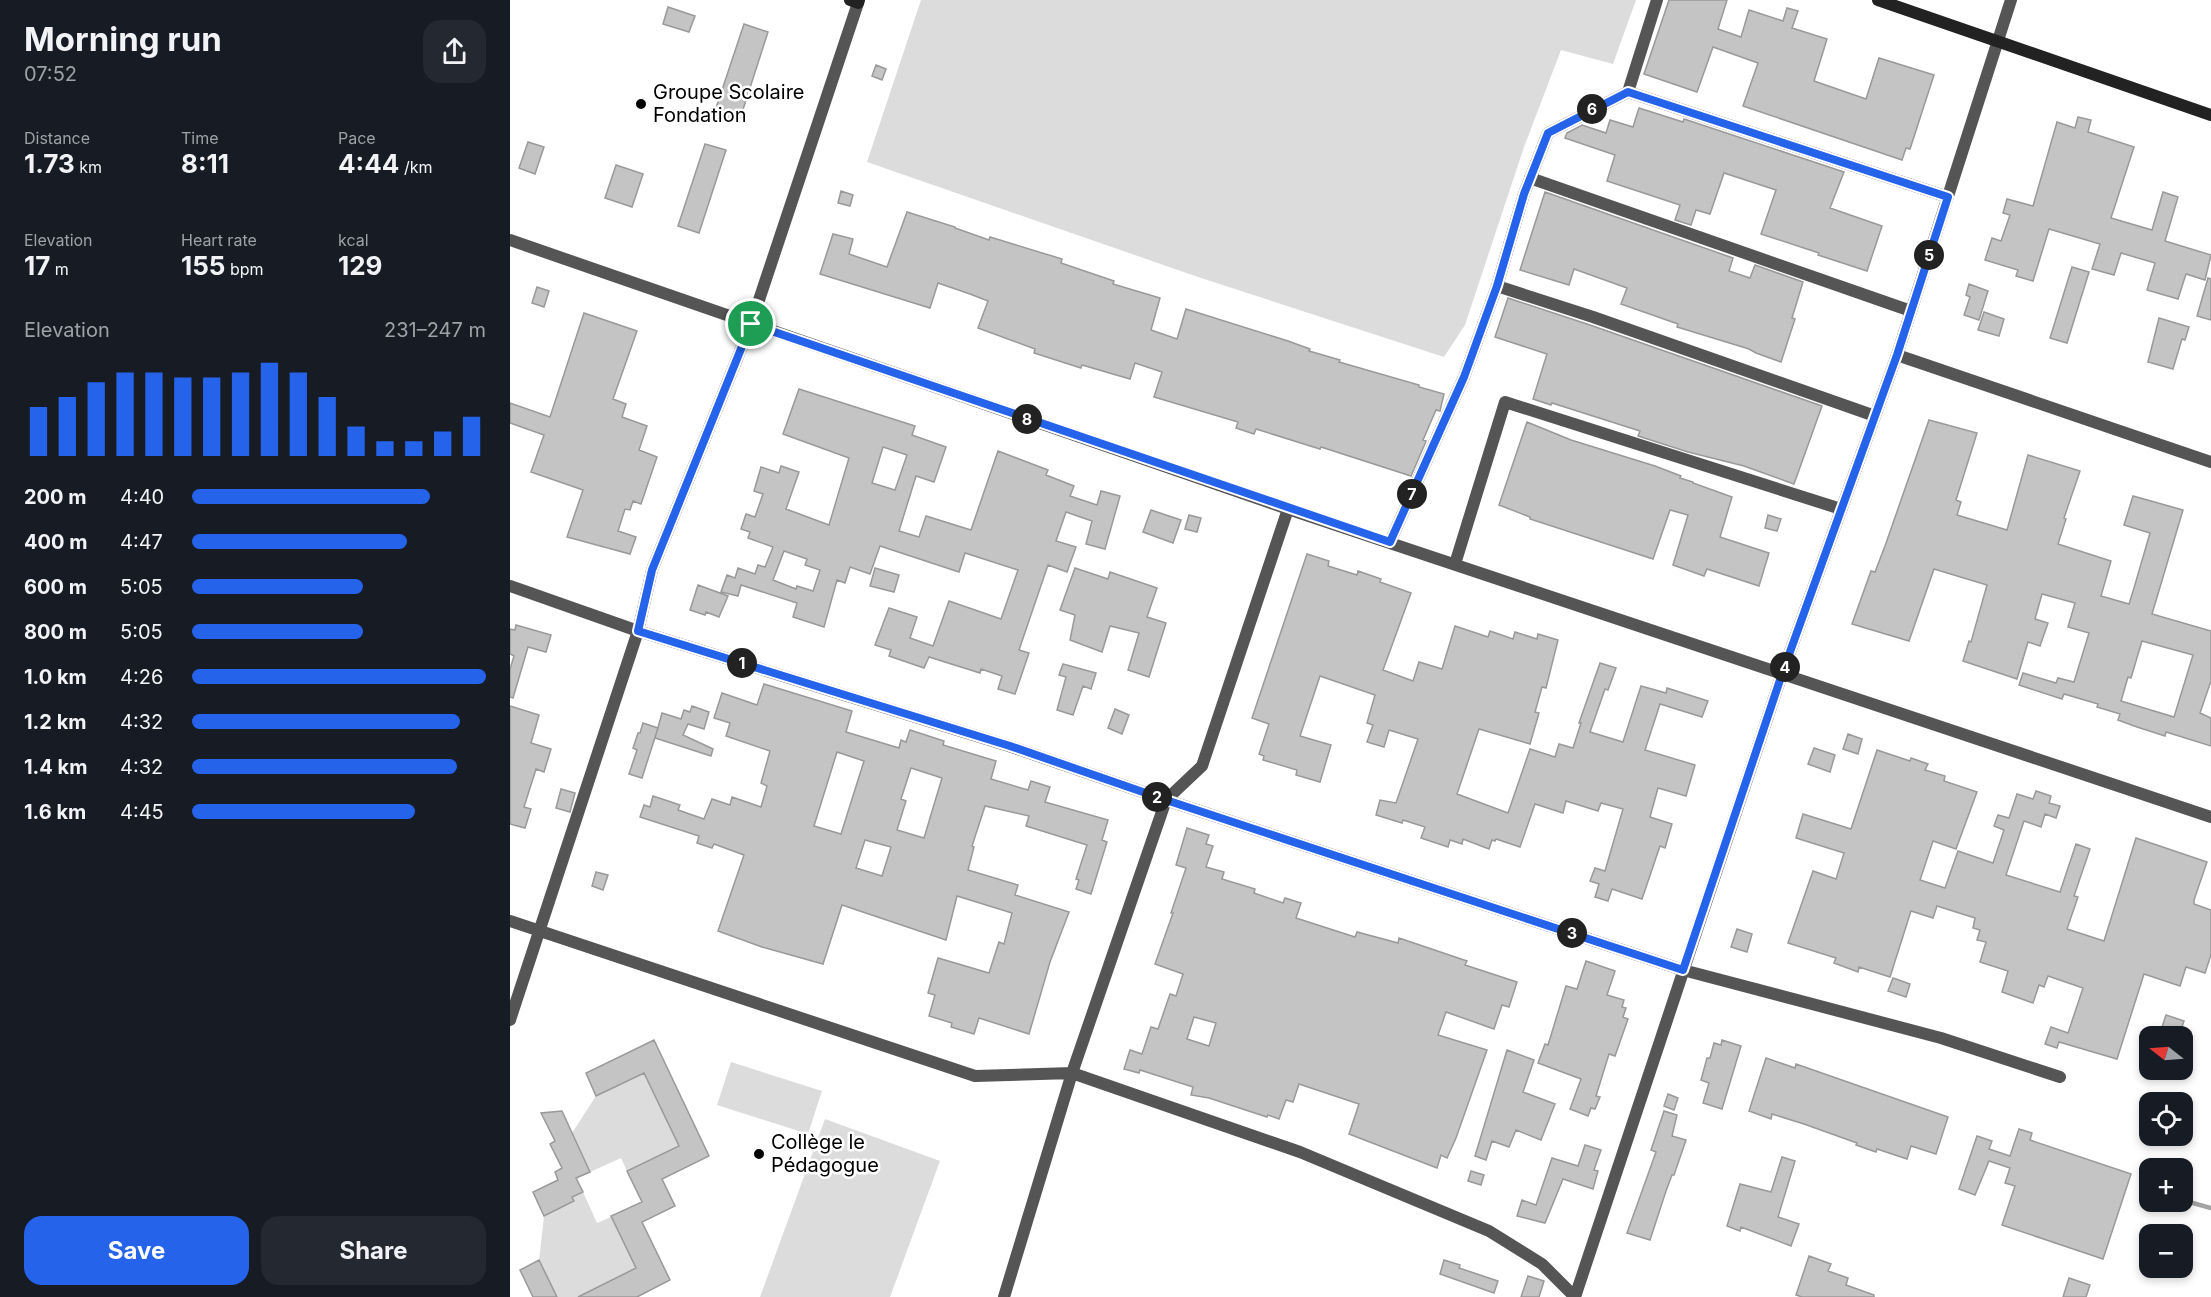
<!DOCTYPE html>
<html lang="en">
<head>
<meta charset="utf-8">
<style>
	body { margin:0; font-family:Inter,sans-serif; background:#242831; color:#f1f3f6; height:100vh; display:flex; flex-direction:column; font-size:22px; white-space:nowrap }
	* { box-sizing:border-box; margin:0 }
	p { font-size:20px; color:#9ea1a6 }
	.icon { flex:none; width:33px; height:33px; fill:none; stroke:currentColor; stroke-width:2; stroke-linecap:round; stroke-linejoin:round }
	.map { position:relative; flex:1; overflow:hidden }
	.panel { display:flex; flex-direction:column; background:#171b24; width:510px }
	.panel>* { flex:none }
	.needle { width:39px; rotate:287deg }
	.controls { position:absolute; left:1629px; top:1026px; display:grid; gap:12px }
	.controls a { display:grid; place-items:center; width:54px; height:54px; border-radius:12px; background:#171b24; box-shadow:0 3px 9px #0003; font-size:30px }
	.pin { position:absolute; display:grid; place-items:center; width:51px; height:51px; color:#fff; margin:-26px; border:3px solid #fff; border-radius:50%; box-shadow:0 2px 6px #0007 }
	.km { position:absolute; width:30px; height:30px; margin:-15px; border-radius:50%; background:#222; color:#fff; font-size:16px; line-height:30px; text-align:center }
	.round { display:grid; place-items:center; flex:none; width:63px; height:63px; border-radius:18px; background:#242831 }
	.overview { display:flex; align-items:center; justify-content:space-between; height:102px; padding:0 24px }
	h1 { font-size:33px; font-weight:700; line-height:45px }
	.stats { display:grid; grid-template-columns:repeat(3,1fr); gap:9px; height:102px; padding:6px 24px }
	.stats div { display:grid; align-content:center }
	.stats b { font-size:26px; font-weight:700 }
	.stats small { font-size:16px; font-weight:400 }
	.stats p { font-size:16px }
	.chart { height:168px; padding:12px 24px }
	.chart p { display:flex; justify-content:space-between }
	.chart svg { width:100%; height:108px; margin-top:6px; stroke:#2563eb; stroke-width:6 }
	.action { display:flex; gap:12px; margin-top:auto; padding:12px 24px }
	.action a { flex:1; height:69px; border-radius:18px; background:#2563eb; color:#fff; font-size:24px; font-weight:700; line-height:69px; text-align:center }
	.action a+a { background:#242831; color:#f1f3f6 }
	ul { padding:0 24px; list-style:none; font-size:20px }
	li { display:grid; grid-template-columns:96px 72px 1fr; align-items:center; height:45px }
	li i { height:15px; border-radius:8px; background:#2563eb }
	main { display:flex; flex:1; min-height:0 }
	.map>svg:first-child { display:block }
</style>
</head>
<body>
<main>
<section class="panel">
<div class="overview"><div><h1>Morning run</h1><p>07:52</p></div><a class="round"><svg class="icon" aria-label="share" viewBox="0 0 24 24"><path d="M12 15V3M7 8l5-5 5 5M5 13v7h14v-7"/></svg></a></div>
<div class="stats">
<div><p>Distance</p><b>1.73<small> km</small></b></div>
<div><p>Time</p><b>8:11</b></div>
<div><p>Pace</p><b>4:44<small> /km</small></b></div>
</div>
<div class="stats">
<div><p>Elevation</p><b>17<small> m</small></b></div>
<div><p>Heart rate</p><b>155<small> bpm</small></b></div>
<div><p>kcal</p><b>129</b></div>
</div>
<div class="chart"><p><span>Elevation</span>231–247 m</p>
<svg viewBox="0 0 160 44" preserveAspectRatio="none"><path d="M5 44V24M15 44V20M25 44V14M35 44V10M45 44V10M55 44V12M65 44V12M75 44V10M85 44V6M95 44V10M105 44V20M115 44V32M125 44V38M135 44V38M145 44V34M155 44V28"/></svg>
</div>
<ul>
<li><b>200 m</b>4:40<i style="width:81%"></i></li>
<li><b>400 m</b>4:47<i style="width:73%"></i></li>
<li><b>600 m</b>5:05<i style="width:58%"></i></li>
<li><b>800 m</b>5:05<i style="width:58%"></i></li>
<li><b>1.0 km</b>4:26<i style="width:100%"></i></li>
<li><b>1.2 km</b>4:32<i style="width:91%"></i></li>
<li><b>1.4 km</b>4:32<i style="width:90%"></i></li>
<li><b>1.6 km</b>4:45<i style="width:76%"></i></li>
</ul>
<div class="action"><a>Save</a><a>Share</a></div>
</section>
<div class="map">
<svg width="1701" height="1297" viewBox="0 0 1701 1297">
	<rect width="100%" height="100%" fill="#fff"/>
	<!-- green -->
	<path fill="#dcdcdc" d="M411,0h715l-23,64 -52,-14 -37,97 -59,178 -21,32 -243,-79 -334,-116z
		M221,1062l91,29 -14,43 -91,-29z
		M134,1073l35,73 -52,25 -6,-13 -31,14 -18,-39 24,-37z
		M315,1119l115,42 -50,136h-130z
		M73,1192l14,31 14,-6 25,51 -58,29h-21l-18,-36 5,-45 30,-15 -2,-4z"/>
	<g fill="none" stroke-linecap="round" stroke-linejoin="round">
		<!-- stream -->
		<path stroke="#a3a3a3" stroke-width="4.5" d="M1672,1200l29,8"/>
	</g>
	<!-- building -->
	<path fill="#c4c4c4" stroke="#999" stroke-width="1.5" fill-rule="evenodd" d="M1159,0h58l-9,29 23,8 8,-27 34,11 4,-13 11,3 -6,17 35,11 -13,42 52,18 13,-41 55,17 -24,74 -4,-1 -4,12 -159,-54 15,-43 -45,-16 -16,45 -53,-18z
		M158,7l27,9 -6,16 -26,-8z
		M234,24l24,8 -29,90 -25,-8z
		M366,65l10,4 -4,11 -10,-4z
		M1129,108l44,14 1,-3 160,53 -14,36 52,18 -15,45 -49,-16 1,-2 -58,-19 15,-44 -52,-17 -14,41 -14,-4 -5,15 -16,-5 5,-15 -73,-24 8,-26 -50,-17 2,-5 15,-8 24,8 4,-13 23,7z
		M1568,117l13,3 -3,12 46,15 -23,71 41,12 11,-38 15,5 -13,44 46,14 -6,25 -19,-6 -8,25 -31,-9 8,-27 -34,-10 -7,22 -22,-6 8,-25 -51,-15 -16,52 -17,-5 2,-6 -33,-10 7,-22 9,3 9,-26 -7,-2 4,-14 26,7 24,-84 18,6z
		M18,142l16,5 -9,27 -16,-6z
		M195,144l21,6 -27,83 -21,-7z
		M106,165l27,9 -11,33 -27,-9z
		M331,191l12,4 -3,11 -12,-3z
		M1035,192l188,66 -4,13 21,7 5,-13 48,17 -11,36 3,1 -14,43 -25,-9 -7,-4 -72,-22 1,-3 -57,-20 6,-16 -53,-19 -5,16 -49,-15z
		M397,212l48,15v1l34,12 1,-3 72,22 -1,4 53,18 -1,3 47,14 -9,32 26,9 9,-30 102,32 22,8 -1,2 31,9 -1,2 80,23v2l25,7 -4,17 -4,-1 -13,30 3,1 -2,5 -13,30 -90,-29 -1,2 -64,-20 -2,5 -18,-6 2,-6 -84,-25 8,-25 -27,-9 -5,16 -48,-14 -1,3 -47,-15 1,-4 -57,-21 10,-27 -18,-7 -32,-11 -8,25 -110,-34 13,-40 20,5 -4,15 38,13z
		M1562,267l17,5 -22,71 -17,-5z
		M1698,278l3,1v41l-14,-4z
		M1459,284l19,7 -9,29 -15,-5 6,-18 -4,-2z
		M27,287l12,4 -5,16 -12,-4z
		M998,298l82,27 232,81 -28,78 -50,-18 -56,-14 -50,-16 2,-5 -88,-28 -1,2 -18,-6 14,-45 -52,-17z
		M1474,312l20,7 -5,17 -21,-6z
		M74,313l53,18 -24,68 13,5 -4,13 25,9 -8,24 18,7 -16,47 -8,-3 -3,9 -5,-1 -7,22 18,6 -6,17 -63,-17 16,-47 -52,-18 13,-37 -34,-12v-20l40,14z
		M1649,318l30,9 -4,13 -3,-1 -9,30 -25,-7z
		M289,389l116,37 -3,9 34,12 -12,35 -18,-6 -17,55 20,6 7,-21 45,14 27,-79 50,19 -2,5 28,11 -4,10 27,9 4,-14 19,5 -15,53 -19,-5 6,-23 -26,-9 -10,29 20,6 -9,25 -19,-7 -29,85 10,3 -14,41 -17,-5 4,-13 -21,-7 -1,4 -51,-16 -5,11 -35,-12 2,-6 -16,-5 14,-37 28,9 -7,21 23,8 16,-45 52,18 17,-49 -53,-17 -6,19 -79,-26 -10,28 -20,-7 -5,16 -8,-3 -13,47 -31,-10 4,-14 -56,-18 -3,11 -17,-4 6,-17 8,3 3,-10 17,6 3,-9 7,2 8,-20 -25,-9 2,-6 -9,-3 5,-15 9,3 8,-23 -9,-3 7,-24 18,6 2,-7 18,6 -13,37 43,16 20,-67 -66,-24zM373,447l24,8 -12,35 -23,-7zM274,551l23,8 -2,6 15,5 -7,21 -16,-5 -1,3 -23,-9z
		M1419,420l48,13 -21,67 5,2 -4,13 50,15 21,-75 52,16 -16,47 2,1 -8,25 53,17 -10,35 28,8 5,-16 16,-55 -26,-8 9,-29 50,14 -31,104 59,17v50l-11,32 11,5v28l-45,-14 -1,4 -28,-9 -19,-7 2,-6 -23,-7 1,-3 -34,-10 -2,5 -43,-14 4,-12 33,10 2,-5 16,4 15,-49 -21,-6 7,-24 -33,-9 -7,25 13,4 -8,23 -12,-4 -11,37 -54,-18 6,-20 2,1 16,-57 -53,-16 -25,72 -57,-17 19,-53 4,1 10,-26zM1632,641l51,14 -19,62 -53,-16 7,-24 3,1z
		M1017,422l44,18 84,26 26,10 -1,2 13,4v1l39,14 -12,40 49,16 -10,33 -52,-17 -3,7 -31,-11 15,-50 -18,-5 -17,49 -123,-40v-2l-31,-12z
		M641,510l30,10 -8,23 -30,-11z
		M679,515l12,3 -4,14 -12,-3z
		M1258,515l13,4 -4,12 -12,-3z
		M797,554l22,7 -1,5 29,9 1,-4 23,8 -1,3 31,11 -28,77 30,11 6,-19 23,7 13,-43 33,11 2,-6 23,8 2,-7 22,7 1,-5 20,6 -12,48 -4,-1 -7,25 4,1 -9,31 -51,-15 -22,65 51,19 22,-64 25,8 4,-13 14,4 8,-25h-2l21,-60 16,5 -8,22 -3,-1 -15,43 33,10 18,-56 25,7 1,-5 41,13 -6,16 -42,-13 -15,46 50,15 -9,31 -28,-8 -8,29 22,7 -7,24 -5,-2 -18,53 -30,-10 -4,12 -13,-4 4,-13 -9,-3 5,-13 10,3 18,-62 -22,-6 -3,8 -32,-10 -3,12 -28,-9 -15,43 -24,-8 -1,2 -3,-1 -3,9 -26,-10 -1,5 -12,-4 -2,7 -27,-9 4,-11 -22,-7 -1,3 -26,-8 4,-15 16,3 22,-64 -29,-9 -5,17 -17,-5 6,-17 -6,-2 8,-28 -55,-19 -20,60 31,9 -11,37 -24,-7 1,-5 -34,-10 1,-4 -5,-2 10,-30 -17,-6z
		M365,568l24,7 -5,17 -24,-6z
		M565,568l33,11 2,-7 47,16 -10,29 19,6 -17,54 -21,-7 11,-37 -29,-7 -8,26 -32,-12 5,-25 -15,-5z
		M188,585l30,11 -9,21 -13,-5 -1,3 -15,-5z
		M6,625l35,10 -5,17 -18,-5 -15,51 -3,-1v-28l4,-13 -4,-2v-25l5,1z
		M553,664l33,9 -5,16 -8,-3 -10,29 -16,-5 9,-33 -7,-2z
		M254,684l88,27 -6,21 53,16 2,-8 5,2 4,-12 34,11 -1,4 53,16 -5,18 37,11 3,-9 19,6 -5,15 63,18 -6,20 5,2 -16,52 -15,-5 3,-9 -3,-1 11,-34 -61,-19 3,-10 -44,-10 -13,40 2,1 -6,23 50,15 -3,10 54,17 -19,50 -21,72 -50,-16 -5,16 -23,-7 1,-4 -23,-7 6,-21 -7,-2 10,-35 51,15 10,-31 5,2 8,-31 -55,-17 -11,44 -104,-35 -19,59 -61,-17 -44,-16 26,-76 -30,-11 -2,4 -15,-5 2,-7 -59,-19 4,-12 6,2 3,-11 27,9 -2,5 26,9 8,-20 18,6 2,-8 29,10 6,-21 -6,-3 9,-32 -44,-15 4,-13 -16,-5 8,-25 35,12zM327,752l27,9 -23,73 -27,-8zM401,768l31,10 -18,60 -27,-8 9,-29 -5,-2zM355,840l26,7 -9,29 -26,-8z
		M0,706l29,9 -8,28 20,6 -7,23 -8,-3 -12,38 7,2 -6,19 -15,-4z
		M182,706l17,6 -5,17 -16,-5 -5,11 30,14 -2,7 -56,-18 7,-25 19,6 3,-9 6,2z
		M605,709l14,6 -7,19 -14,-6z
		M133,723l15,5 -16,50 -13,-4 8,-24 -4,-2 5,-15h2z
		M1338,734l14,5 -4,15 -15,-5z
		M1304,748l21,7 -5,17 -22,-8z
		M1367,750l33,11 1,-3 17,6 -3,6 20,6 -1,5 33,11 -21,57 -23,-8 -13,39 25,8 13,-37 35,12 11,-33 -10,-4 4,-11 11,3 8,-24 16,5 3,-8 15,5 -2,7 11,3 -4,12 -11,-4 -4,13 -17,-6 -18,54 54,17 16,-48 14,5 -16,47 4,1 -11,32 37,12 32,-103 71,24 -13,38v4l17,6v45l-6,18 -19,-6 -6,19 -36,-12 -27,85 -58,-17 -2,6 -12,-4 6,-17 17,6 15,-45 -35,-12 -4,11 -5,-2 -6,18 -31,-11 6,-21 -28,-9 6,-20 -9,-2 3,-10 -7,-2 2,-10 -38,-12 -4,12 -22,-7 -21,66 -31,-10 -1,5 -24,-9 2,-5 -48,-15 25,-72 23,8 8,-26 -48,-15 7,-24 48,15z
		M51,789l14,4 -5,19 -14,-4z
		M677,828l22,7 -3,9 7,2 -7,21 18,5 -2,7 33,10 -1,4 29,10 2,-5 16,5 -5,15 59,19 2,-5 41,11 1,-5 68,23 -2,4 52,17 -8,25 -7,-2 -8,24 -48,-17 -8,23 49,15 -31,88 -9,20 -6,-3 -4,13 -88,-34 10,-30 -60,-20 -6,18 -7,-2 -7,19 -11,-4 -1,2 -58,-19 -18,-3 2,-8 -53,-17 -1,3 -15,-4 6,-19 12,4 9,-27 7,2 12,-35 6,2 7,-22 -28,-10 18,-51h-2l15,-45 -10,-3zM684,1017l22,6 -7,23 -22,-7z
		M86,872l12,3 -5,15 -11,-4z
		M1227,929l15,5 -5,18 -16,-5z
		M1076,961l29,10 -8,24 17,5 -2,7 4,1 -3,9 5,2 -13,37 -6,-2 -13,42 4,1 -5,12 -4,-1 -3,8 -18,-7 11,-30 -43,-16 7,-19 3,1 18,-59 11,3z
		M1383,978l17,6 -4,13 -18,-6z
		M1656,1015l18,6 -5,15h-20z
		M144,1040l55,116 -47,23 13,27 -33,16 28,58 -33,17h-59l58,-29 -25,-52 31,-14 -15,-31 52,-25 -35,-73 -48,23 -10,-23z
		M1212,1040l19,6 -19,63 -19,-6 6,-20 -8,-3 6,-22h3l4,-15 7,2z
		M997,1050l27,10 -11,32 32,12 -14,36 -25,-10 -7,17 -17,-6 -6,19 -11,-4z
		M1256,1058l29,10 1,-4 152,53 -12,37 -25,-8 -4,13 -30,-10 -1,3 -20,-7 1,-2 -53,-19 -32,-10 -1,5 -22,-8z
		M1158,1094l10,4 -4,12 -10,-4z
		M52,1111l28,61 -14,6 7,14 -11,5 2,4 -30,15 -11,-24 25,-12 -3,-8 7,-4 -12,-24 5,-3 -14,-28z
		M1154,1111l13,4 -5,21 14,4 -12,35h-2l-6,16 -16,49 -23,-7 29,-81 -5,-2z
		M1509,1129l13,4 -2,7 101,34 -28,85 -101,-34 13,-39 -10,-3 5,-15 -21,-7 -14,34 -16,-6 18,-53 15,5 -3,8 21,7z
		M1075,1145l16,5 -7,20 4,1 -5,18 -30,-10 -18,44 -28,-7 5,-16 14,5 16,-47 26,8z
		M1272,1157l13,4 -17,56 21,7 -8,22 -50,-19 -1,4 -13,-5 13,-42 31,8z
		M961,1171l13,4 -3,10 -13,-4z
		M1299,1256l22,8 -3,7 20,7 -2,7 28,10v2h-72l-6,-2z
		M29,1260l18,37h-24l-13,-27z
		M934,1260l16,5 -1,3 39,13 -4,12 -54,-19z
		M1018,1276l16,5 -5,16h-18z
		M1559,1278l21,7 -4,12h-23z"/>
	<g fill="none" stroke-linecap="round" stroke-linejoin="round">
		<!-- street -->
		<path stroke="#555" stroke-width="12" d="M1118,92l320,105
			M1020,178l381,133
			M0,240l778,269 923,308
			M987,286l96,31 282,99
			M1387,355l314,107
			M880,542l74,-165 33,-91 27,-92 24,-61 80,-41 29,-92
			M945,564l50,-162 336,107
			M0,586l128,45 371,115 157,54 517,170 258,68 119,39
			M0,921l465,155 97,-3 228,79 189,79 53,33 33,33 207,-623 115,-319 114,-355
			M0,1020l128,-389 14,-61 99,-246 107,-321
			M494,1297l68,-224 94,-273 36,-34 86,-257"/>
		<!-- secondary -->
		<path stroke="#222" stroke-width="12" d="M340,0l8,3 1,-3
			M1368,0l333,115"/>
	</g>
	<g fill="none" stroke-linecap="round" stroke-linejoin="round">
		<defs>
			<path id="route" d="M1118,92l320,105 -51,158 -115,319 -99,296 -517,-170 -156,-54 -372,-115 14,-61 99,-246 639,218 74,-165 33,-91 27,-92 24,-61z"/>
		</defs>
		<!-- route casing -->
		<use href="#route" stroke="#fff" stroke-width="12"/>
		<!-- route -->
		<use href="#route" stroke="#2563eb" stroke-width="8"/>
	</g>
	<!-- markers -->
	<g fill="#000" stroke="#fff" stroke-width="2">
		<circle cx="131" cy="104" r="6"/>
		<circle cx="249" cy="1154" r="6"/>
	</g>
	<g text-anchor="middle" stroke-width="5" stroke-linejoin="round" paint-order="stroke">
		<!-- poi labels -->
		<g font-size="20" fill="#000" stroke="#fff" text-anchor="start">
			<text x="143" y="99">Groupe Scolaire<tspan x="143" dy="23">Fondation</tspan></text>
			<text x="261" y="1149">Collège le<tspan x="261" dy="23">Pédagogue</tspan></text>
		</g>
	</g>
</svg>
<div class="controls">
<a><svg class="needle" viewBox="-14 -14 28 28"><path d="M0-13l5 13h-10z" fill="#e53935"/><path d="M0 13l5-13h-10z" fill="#9ea1a6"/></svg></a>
<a><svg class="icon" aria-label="locate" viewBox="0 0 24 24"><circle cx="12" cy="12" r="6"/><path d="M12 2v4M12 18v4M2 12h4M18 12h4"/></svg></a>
<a>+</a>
<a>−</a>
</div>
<div class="pin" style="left:241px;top:324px;background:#1e9e55"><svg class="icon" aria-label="arrive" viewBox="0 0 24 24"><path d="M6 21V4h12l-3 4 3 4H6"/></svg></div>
<b class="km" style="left:232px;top:663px">1</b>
<b class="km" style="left:647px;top:797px">2</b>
<b class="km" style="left:1062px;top:933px">3</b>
<b class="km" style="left:1275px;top:667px">4</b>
<b class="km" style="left:1419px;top:255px">5</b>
<b class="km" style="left:1082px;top:109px">6</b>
<b class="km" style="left:902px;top:494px">7</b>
<b class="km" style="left:517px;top:419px">8</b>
</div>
</main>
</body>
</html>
